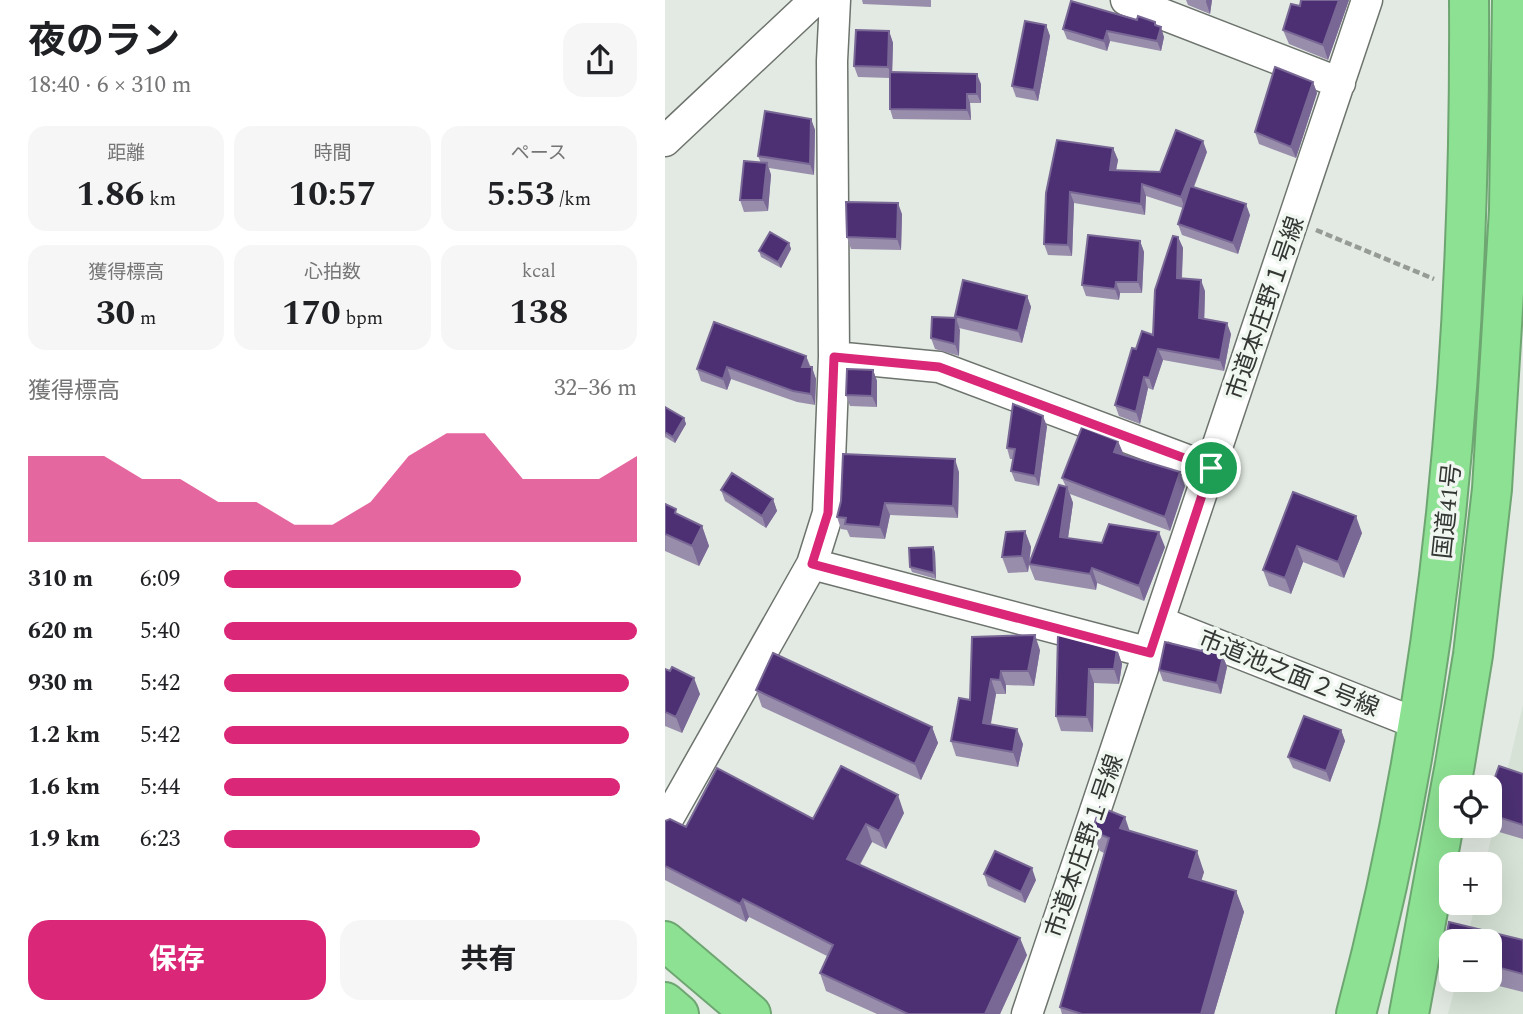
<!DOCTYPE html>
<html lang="ja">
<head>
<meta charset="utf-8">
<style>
	body { margin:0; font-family:Spectral,"Noto Sans JP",serif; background:#f6f6f6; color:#202124; height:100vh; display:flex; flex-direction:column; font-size:26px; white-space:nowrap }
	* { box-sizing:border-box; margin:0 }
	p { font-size:23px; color:#757577 }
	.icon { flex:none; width:38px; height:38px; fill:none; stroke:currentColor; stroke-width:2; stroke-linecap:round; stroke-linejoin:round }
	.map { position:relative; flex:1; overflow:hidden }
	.sheet { display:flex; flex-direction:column; background:#fff; width:665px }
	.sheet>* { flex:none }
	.fabs { position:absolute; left:774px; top:775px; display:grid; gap:14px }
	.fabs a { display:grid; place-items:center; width:63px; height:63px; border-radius:14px; background:#fff; box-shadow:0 7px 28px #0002; font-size:35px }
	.pin { position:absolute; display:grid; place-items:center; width:60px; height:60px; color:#fff; margin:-30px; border:4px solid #fff; border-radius:50%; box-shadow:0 2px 7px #0007 }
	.round { display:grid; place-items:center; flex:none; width:74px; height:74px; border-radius:21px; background:#f6f6f6 }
	.overview { display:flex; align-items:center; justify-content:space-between; height:119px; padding:0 28px }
	h1 { font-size:38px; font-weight:700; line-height:52px }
	.metrics { display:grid; grid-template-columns:repeat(3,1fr); gap:10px; height:119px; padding:7px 28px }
	.metrics div { display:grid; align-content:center; border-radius:18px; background:#f6f6f6; text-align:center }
	.metrics b { font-size:35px; font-weight:700 }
	.metrics small { font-size:19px; font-weight:400 }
	.metrics p { font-size:19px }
	.chart { height:196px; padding:14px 28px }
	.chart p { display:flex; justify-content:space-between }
	.chart svg { width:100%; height:126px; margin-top:7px; fill:#db2777; opacity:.7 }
	.cta { display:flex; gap:14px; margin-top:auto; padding:14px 28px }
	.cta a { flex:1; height:80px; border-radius:21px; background:#db2777; color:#fff; font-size:28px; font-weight:700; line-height:80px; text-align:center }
	.cta a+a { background:#f6f6f6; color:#202124 }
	ul { padding:0 28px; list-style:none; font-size:23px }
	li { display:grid; grid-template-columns:112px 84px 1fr; align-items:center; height:52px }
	li i { height:18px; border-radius:9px; background:#db2777 }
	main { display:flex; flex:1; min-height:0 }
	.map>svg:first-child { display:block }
</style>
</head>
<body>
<main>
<section class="sheet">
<div class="overview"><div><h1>夜のラン</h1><p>18:40 · 6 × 310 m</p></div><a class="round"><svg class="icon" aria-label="share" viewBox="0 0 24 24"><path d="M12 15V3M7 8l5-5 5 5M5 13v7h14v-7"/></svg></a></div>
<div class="metrics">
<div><p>距離</p><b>1.86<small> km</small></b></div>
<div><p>時間</p><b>10:57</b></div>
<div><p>ペース</p><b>5:53<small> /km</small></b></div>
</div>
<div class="metrics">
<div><p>獲得標高</p><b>30<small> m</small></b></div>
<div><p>心拍数</p><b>170<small> bpm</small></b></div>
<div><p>kcal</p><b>138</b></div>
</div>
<div class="chart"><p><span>獲得標高</span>32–36 m</p>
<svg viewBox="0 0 160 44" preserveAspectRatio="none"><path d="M0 44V14L10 14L20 14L30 22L40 22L50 30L60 30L70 38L80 38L90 30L100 14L110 6L120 6L130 22L140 22L150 22L160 14V44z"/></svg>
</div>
<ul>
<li><b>310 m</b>6:09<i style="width:72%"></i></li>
<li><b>620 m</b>5:40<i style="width:100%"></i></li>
<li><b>930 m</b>5:42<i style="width:98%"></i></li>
<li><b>1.2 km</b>5:42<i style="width:98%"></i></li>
<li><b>1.6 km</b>5:44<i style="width:96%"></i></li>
<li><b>1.9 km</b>6:23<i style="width:62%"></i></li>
</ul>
<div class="cta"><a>保存</a><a>共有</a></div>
</section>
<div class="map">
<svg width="858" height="1014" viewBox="0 0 858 1014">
	<rect width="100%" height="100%" fill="#e3eae3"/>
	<!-- built -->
	<path fill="#d5e2d5" d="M858,705v309h-75l9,-34h32v-38l-23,-1 10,-38h13v-39h-4z"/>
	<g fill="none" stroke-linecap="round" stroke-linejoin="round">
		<defs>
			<path id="minor" d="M461,0l214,83
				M0,141l150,-141
				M169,357l105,10 272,102
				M147,564l338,89
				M495,622l258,102
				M0,824l147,-260 16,-51 6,-156 -2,-296 3,-61
				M362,1014l340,-1014"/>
			<path id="highway" d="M0,941l86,73
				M0,1002l14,12
				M691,1014c88,-331 115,-672 113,-1014
				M744,1014l46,-250 18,-109 19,-166 17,-279 3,-210"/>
		</defs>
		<!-- minor casing -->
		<use href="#minor" stroke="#6d736d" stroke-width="33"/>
		<!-- highway casing -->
		<use href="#highway" stroke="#6ea672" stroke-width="42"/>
		<!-- path -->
		<path stroke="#969b96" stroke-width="4.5" stroke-dasharray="7 3.5" stroke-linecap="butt" d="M651,230l118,49"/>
		<!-- minor -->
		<use href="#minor" stroke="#fff" stroke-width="30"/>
		<!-- highway -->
		<use href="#highway" stroke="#8de193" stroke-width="38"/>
	</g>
	<!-- wall -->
	<path fill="#988dab" d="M197,0h69v7l-68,-3z
		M521,0h26l-2,14 -22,-9z
		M684,0l-21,60 -39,-16 -6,-14 17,-24z
		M381,25l4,11 -12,65 -22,-4 -4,-11z
		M492,26l7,11 -3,14 -51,-10 -3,10 -40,-12 -4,-10z
		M224,31l4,12 -1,29 89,12v19h-11l1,17 -78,-1 -3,-10v-31l-32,-1 -4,-11z
		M648,82l4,11 -21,65 -37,-14 -4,-12z
		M146,119l4,11 -1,45 -45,-7 2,7 -3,36 -24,1 -4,-12 21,-37 -3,-7z
		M448,148l5,12 -2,10 44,2 47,-20 -13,35 56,28 -12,39 -56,-19 -4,-11 5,-16 -37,-12 -1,19 -71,-12 -2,53 -24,-1 -4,-11 2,-51z
		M237,214l-1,36 -50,-1 -4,-12z
		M513,237l5,11 -1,31 23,12 -1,28 27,15 -7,37 -61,-11 -10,30 -5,-2 -8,36 -21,-8 -4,-11 21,-56 17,-14z
		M475,241l4,11 -2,41h-22l-1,7 -33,-4 -4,-11z
		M124,243l2,6 -10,19 -20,-11 -2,-6z
		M362,296l4,11 -9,36 -63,-15v28l-24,-7 -4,-11 24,-20v-2z
		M141,356l10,23 -1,26 -18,-3 -66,-23 -4,11 -26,-9 -4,-12z
		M208,370l4,11v26l-27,-1 -4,-11z
		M0,407l19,11 2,6 -11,19 -10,-6z
		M382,426l-8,60 -24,-5 -4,-10 2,-12h-3l-3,-11z
		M459,455l61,31 -15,45 -100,-37 3,9 -5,35 34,5 63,4 -21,54 -47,-18 -1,7 -61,-10 -6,-15 -1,7 -20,1 -6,-16 23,-26 6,16 -2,17 37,-77 -4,-9z
		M294,472l-1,46 -68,-3 -5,24 -35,-2 -3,-7 -6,-1 -4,-12z
		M56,490l52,9 4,12 -11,17 -41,-27z
		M628,492l69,41 -18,45 -41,-16 -12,32 -22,-8 -6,-16z
		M0,504l14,11 23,11 7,20 -10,20 -34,-15z
		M270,552l1,27 -24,-7 -2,-5z
		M393,634l59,15 5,15 -3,20 -25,-1 -1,49 -32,-1 -5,-15z
		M307,637l68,13 -6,36 -28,-1v9h-10l-5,30 32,20 -5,23 -62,-11 -5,-15 19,-41z
		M558,656l4,11 -6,27 -58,-13 -4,-11z
		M0,669l35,25 -18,39 -17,-7z
		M91,690l176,37 6,16 -17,37 -159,-73z
		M676,730l4,11 -15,41 -37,-14 -5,-11z
		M858,774v65l-34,-10 -1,-3 1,-32z
		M239,813l-18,36 -14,-7 -12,23 167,90 -27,59h-123l-51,-23 -6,-18 7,-17 -78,-39 -3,5 -81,-42v-59l21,6z
		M427,831h38l74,41 -3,9 35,10 8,21 -30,102h-152l-2,-7 44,-154 -4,-2z
		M319,874l52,6 -11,23 -37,-17z
		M784,922l74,18v52l-32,-8 -2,-6v-36h-38v25l-7,-17z"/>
	<!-- shaded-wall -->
	<path fill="#796895" d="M541,0h6l-2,14 -4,-12z
		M674,0h10l-21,60 -5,-15z
		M490,22l4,9 2,-4 3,10 -3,14 -4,-10z
		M381,25l4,11 -12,65 -4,-11z
		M224,31l4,12 -1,35 -4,-11z
		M442,31l3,10 -3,10 -3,-10z
		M312,74l4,10v19l-4,-9z
		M648,82l4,11 -21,65 -5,-11z
		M302,94l3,9 1,17 -4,-10z
		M146,119l4,11 -1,45 -4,-11z
		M538,141l4,11 -22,57 -4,-12z
		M448,148l5,12 -4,21 -4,-11z
		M102,163l4,12 -3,36 -5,-11z
		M477,184l4,12 -1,19 -4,-11z
		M405,192l4,11 -2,53 -4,-11z
		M233,203l4,11 -1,36 -4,-11z
		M581,204l4,11 -12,39 -5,-11z
		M513,237l5,11 -2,42 -4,-12z
		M475,241l4,11 -2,41 -4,-11z
		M124,243l2,6 -10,19 -3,-6z
		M536,280l4,11 -1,38 -5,-11z
		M451,282l4,11 -1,7 -4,-11z
		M362,296l4,11 -9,36 -4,-12z
		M291,318l4,12 -1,26 -4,-12z
		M562,323l4,11 -7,37 -4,-11z
		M493,349l5,11 -10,30 -4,-12z
		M141,356l4,11h-8z
		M62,367l4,12 -4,11 -4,-11z
		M147,367l4,12 -1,26 -4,-11z
		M208,370l4,11v26l-5,-11z
		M479,377l4,11 -8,36 -4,-12z
		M378,416l4,10 -8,60 -4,-10z
		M19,418l2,6 -11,19 -2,-6z
		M453,441l6,14 -10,-3z
		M290,459l4,13 -1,46 -5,-12z
		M515,472l5,14 -15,45 -5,-14z
		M402,487l6,16 -7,49 -6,-15z
		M108,499l4,12 -11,17 -4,-12z
		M220,503l5,12 -5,24 -5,-12z
		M691,516l6,17 -18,45 -6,-16z
		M37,526l7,20 -10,20 -7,-20z
		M360,531l6,16 -3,25 -6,-16z
		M494,532l6,15 -21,54 -5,-15z
		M632,546l6,16 -12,32 -6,-16z
		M268,547l2,5 1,27 -2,-6z
		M427,568l5,15 -1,7 -6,-16z
		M370,635l5,15 -6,36 -6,-15z
		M452,649l5,15 -3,20 -5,-15z
		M558,656l4,11 -6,27 -4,-11z
		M424,669l5,14 -1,49 -6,-15z
		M336,671l5,14v9l-6,-14z
		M29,678l6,16 -18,39 -6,-16z
		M326,679l5,15 -8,44 -5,-15z
		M267,727l6,16 -17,37 -6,-16z
		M352,729l6,15 -5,23 -5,-15z
		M676,730l4,11 -15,41 -4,-11z
		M233,795l6,18 -18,36 -7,-18z
		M460,817l7,21 -12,-10z
		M201,824l6,18 -19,34 -6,-17z
		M532,851l7,21 -8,26 -7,-21z
		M367,868l4,12 -11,23 -4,-11z
		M571,891l8,21 -30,102h-13z
		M78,899l6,18 -3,5 -6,-18z
		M355,938l7,17 -27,59h-15z"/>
	<!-- building -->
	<path fill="#4c3073" stroke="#796895" stroke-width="2" d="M636,0h38l-16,45 -40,-15 8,-26 9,2z
		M406,1l66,19 1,-4 17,6v3l6,2 -4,14 -50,-10 -3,10 -41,-12z
		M360,21l21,4 -12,65 -22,-4z
		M191,30l33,1 -1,36 -34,-1z
		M610,67l38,15 -22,65 -36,-15z
		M225,72l87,2v20h-10v16l-77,-1z
		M100,111l46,8 -1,45 -52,-8z
		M511,130l27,11 -22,56 -39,-13 -1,20 -71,-12 -2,53 -24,-1 2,-51 11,-53 56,8 -3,22 50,2z
		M79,161l23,2 -4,37h-23z
		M525,186l56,18 -13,39 -55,-19z
		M181,202l52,1 -1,36 -50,-2z
		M105,232l19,11 -11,19 -19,-11z
		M423,235l52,6 -2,41h-22l-1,7 -33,-4z
		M508,236l5,1 -1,41 24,2 -2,38 28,5 -7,37 -62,-11 -9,29 -5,-1 -8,35 -21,-7 17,-57 4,1 6,-18 11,4 2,-45z
		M298,280l64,16 -9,35 -63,-15z
		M267,317l24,1 -1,26 -24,-6z
		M49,322l92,34 -4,11h10l-1,27 -18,-3 -66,-24 -4,12 -26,-10z
		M182,369l26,1 -1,26 -26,-1z
		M348,404l30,12 -8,60 -24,-5 4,-22 -8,-1z
		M0,407l19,11 -11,19 -8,-5z
		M417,427l36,14 -4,11 66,20 -15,45 -103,-39z
		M178,454l112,5 -2,47 -68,-3 -5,24 -35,-3 1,-6 -9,-1 4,-16z
		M67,473l41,26 -11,17 -41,-26z
		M394,485l8,2 -7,50 42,6 7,-19 50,8 -20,54 -47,-18 -2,6 -61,-10z
		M628,492l63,24 -18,46 -41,-16 -12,32 -22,-8z
		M0,504l11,5 -1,4 27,13 -10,20 -27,-12z
		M360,531l-3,25 -20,1 4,-25z
		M268,547l1,26 -24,-6 -1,-19z
		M393,634l59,15 -3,20h-25l-2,48 -31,-1z
		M370,635l-7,36h-27l-1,9 -9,-1 -8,44 34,6 -4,23 -62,-11 8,-43 11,2 2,-63z
		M500,642l37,9 1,-3 20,8 -6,27 -58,-13z
		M108,653l159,74 -17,37 -159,-74z
		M7,667l22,11 -18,39 -11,-5v-43l5,2z
		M639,716l37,14 -15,41 -38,-14z
		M176,766l57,29 -19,36 -13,-7 -19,35 173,79 -35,76h-77l-88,-41 13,-28 -90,-46 -3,5 -75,-38v-45l5,-2 16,8 31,-59 96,51z
		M834,766l24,8v51l-34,-11v-20z
		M435,807l25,10 -5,11 77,23 -8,26 47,14 -35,123h-119l-22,-7 49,-169 -17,-7z
		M330,851l37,17 -11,24 -37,-18z
		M784,922l74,18v34l-34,-9v-23h-38v9l-7,-1z"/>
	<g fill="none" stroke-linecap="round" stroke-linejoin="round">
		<defs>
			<path id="route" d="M169,357l105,10 272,101 -61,185 -338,-89 16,-51z"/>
		</defs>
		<!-- route casing -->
		<use href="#route" stroke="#fff" stroke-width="14"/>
		<!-- route -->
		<use href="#route" stroke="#db2777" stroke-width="9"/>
	</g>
	<g text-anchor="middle" stroke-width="7" stroke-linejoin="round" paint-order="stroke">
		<!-- street labels -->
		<g font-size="24" fill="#343734" stroke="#f0f7f0">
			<text transform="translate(600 308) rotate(-71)" y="8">市道本庄野１号線</text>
			<text transform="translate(782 511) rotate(-84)" y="8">国道41号</text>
			<text transform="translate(624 673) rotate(22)" y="8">市道池之面２号線</text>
			<text transform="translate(419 846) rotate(-71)" y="8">市道本庄野１号線</text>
		</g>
	</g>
</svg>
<div class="fabs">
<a><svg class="icon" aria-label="locate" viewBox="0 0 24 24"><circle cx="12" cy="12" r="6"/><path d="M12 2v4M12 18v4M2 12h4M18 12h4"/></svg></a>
<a>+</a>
<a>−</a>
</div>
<div class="pin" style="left:546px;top:468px;background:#1e9e55"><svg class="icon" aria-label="arrive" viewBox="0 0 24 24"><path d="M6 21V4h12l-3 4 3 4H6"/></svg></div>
</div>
</main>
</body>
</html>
